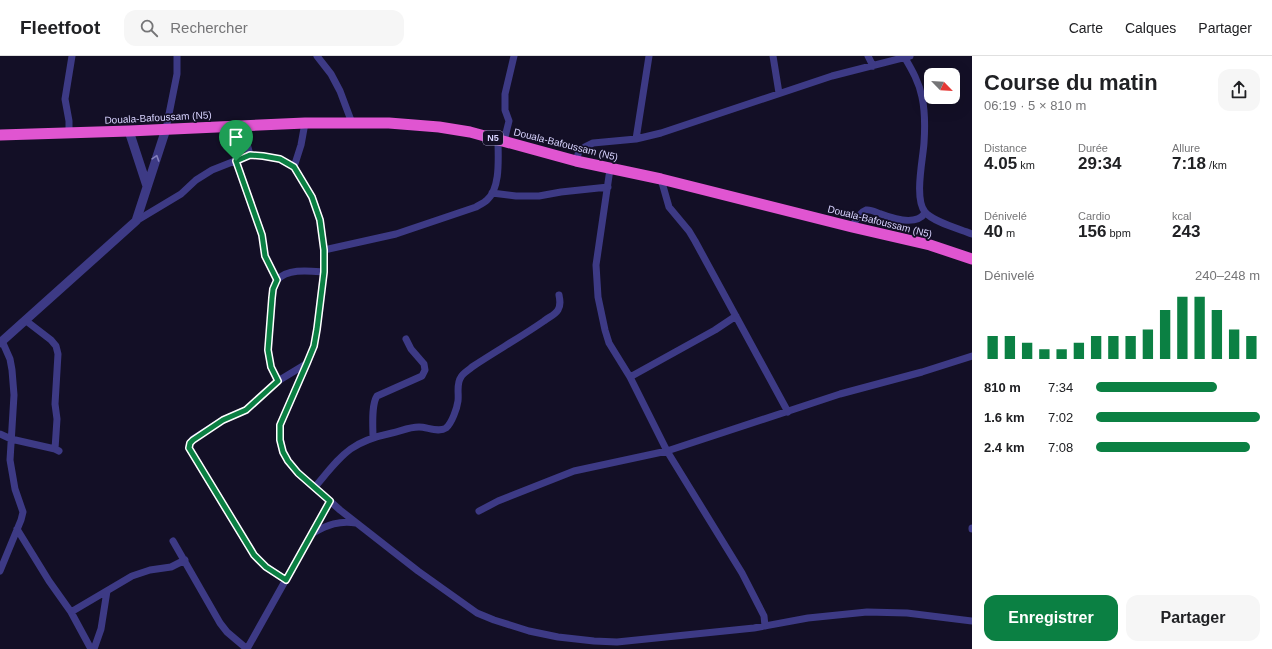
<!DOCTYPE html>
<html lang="fr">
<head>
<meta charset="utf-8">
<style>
	body { margin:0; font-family:Helvetica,sans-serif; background:#f6f6f6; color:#202124; height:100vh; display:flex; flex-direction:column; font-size:15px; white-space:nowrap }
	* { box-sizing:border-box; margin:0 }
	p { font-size:13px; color:#757577 }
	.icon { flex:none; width:22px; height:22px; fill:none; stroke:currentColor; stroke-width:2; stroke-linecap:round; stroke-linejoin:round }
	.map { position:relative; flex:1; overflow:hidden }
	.details { display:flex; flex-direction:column; background:#fff; width:300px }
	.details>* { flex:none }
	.needle { width:26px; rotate:115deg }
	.fabs { position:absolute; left:924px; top:12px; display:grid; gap:8px }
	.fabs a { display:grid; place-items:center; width:36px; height:36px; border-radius:8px; background:#fff; box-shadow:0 4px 16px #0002; font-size:20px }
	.pin { position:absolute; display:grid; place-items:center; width:34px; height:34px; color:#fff; margin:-41px -17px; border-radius:50% 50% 50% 0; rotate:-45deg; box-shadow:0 0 4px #0007 }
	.pin .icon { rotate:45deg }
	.round { display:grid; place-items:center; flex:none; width:42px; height:42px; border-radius:12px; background:#f6f6f6 }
	.headline { display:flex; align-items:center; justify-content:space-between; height:68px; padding:0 12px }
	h1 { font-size:22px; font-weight:600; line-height:30px }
	.stats { display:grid; grid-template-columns:repeat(3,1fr); gap:6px; height:68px; padding:4px 12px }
	.stats div { display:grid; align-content:center }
	.stats b { font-size:17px; font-weight:600 }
	.stats small { font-size:11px; font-weight:400 }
	.stats p { font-size:11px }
	.chart { height:112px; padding:8px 12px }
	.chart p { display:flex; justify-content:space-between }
	.chart svg { width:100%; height:72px; margin-top:4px; stroke:#0b8043; stroke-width:6 }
	.primary-button { display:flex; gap:8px; margin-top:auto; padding:8px 12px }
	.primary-button a { flex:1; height:46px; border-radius:12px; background:#0b8043; color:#fff; font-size:16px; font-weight:600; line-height:46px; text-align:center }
	.primary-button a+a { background:#f6f6f6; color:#202124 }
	ul { padding:0 12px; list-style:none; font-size:13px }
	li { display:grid; grid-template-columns:64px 48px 1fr; align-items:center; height:30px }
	li i { height:10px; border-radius:5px; background:#0b8043 }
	header { display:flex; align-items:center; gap:24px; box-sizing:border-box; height:56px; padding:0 20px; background:#fff; border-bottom:1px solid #e0e0e0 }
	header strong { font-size:19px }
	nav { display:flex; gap:22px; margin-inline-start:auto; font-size:14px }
	.search { width:280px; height:36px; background:#f6f6f6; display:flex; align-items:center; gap:10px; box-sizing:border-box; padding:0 14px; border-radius:12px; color:#757577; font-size:15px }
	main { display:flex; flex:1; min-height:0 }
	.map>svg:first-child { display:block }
</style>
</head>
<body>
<header>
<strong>Fleetfoot</strong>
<div class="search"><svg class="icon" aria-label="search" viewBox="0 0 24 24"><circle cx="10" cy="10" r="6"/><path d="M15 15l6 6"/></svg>Rechercher</div>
<nav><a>Carte</a><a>Calques</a><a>Partager</a></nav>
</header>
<main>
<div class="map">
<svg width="972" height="593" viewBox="0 0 972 593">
	<rect width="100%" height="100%" fill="#130f26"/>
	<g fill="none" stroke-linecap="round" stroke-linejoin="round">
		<!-- minor -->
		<path stroke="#3d3a85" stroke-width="7" d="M317,0l14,18 9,17 12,32
			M773,0l6,37
			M868,0l5,10
			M905,2c7,12 14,24 17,39 3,14 3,31 2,46 -1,16 -10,56 1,69 8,10 35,17 47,22
			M237,69l9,15 4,15
			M166,73l11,-55v-18
			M69,77v-12l-4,-22 7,-43
			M636,83l13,-83
			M504,85l5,-20 -4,-11v-16l9,-38
			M236,105l26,74 3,21 12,24
			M576,105l3,-10 6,-4 8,-4 43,-4 25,-6 171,-57 78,-20
			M294,111l7,-22 4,-22
			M610,113l-14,96 2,32 7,33 4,13 21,34 37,74 75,122 22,43 1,10
			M661,123l8,28 20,24 6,10 93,171
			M492,137l24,3h23l22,-4 47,-5
			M136,165l45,-27 15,-14 16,-10 38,-15 13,1 17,3 14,8 18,30 8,23 4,30v22l-7,57 -3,17 -7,17 -27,62v14l3,13 5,9 10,12 42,37 78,61 59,42 17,7 35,11 29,6 36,4 23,1 137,-14 54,-10 59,-6 40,1 65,8
			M852,171c3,-6 8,-15 14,-17 5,-1 11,3 15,4 13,5 35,12 44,-1
			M324,194l72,-16 80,-27c3,-2 8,-4 11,-7 14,-12 11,-43 11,-60
			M25,264l26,20 5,6 2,8 -3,50 2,15 -2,30
			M630,321l85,-47 21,-14
			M278,325l-7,-14 -3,-17 5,-61c1,-3 2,-7 4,-9 11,-12 33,-9 47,-8
			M0,378l11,5 44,10 4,2
			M373,381c0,-10 -2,-32 4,-41l45,-20 3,-6 -1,-6 -13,-15 -5,-10
			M315,431c27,-32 34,-45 77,-54 9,-2 17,-6 27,-6 8,0 20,6 27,1 6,-5 11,-20 12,-27 1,-8 -2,-17 3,-24 2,-4 8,-7 11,-10 24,-16 49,-30 72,-46 5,-4 11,-6 14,-11 3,-5 2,-10 1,-15
			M479,455l19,-10 76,-30 93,-20 173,-57 82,-22 50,-16
			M972,472v1
			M17,473l32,52 22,31 20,37
			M313,477c14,-8 27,-13 43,-10
			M173,485l47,82 7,9 20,17
			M0,515l21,-51 2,-8 -8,-23 -5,-29 4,-65 -2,-25 -2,-11 -8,-18
			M286,524l-20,-13 -12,-12 -65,-107 1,-5 3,-4 30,-19 23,-10 32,-29 28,-17
			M71,556l61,-36 18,-6 21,-3 14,-7
			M94,593l7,-20 6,-38
			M247,593l83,-148"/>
		<!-- tertiary -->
		<path stroke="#3d3a85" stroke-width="9" d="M129,75l18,55
			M0,287l136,-122 30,-92"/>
		<!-- trunk -->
		<path stroke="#e055d1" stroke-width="11" d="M0,79l129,-4 176,-8h84l50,4 31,5 106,29 85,18 191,48 78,18 42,14"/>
	</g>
	<!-- one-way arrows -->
	<defs><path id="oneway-chevron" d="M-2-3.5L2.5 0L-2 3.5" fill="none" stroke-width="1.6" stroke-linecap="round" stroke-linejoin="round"/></defs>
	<use stroke="#837fbc" href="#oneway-chevron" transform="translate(156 102) rotate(-72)"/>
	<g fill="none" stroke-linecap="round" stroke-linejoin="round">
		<defs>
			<path id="route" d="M250,99l13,1 17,3 14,8 18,30 8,23 4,30v22l-7,57 -3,17 -7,17 -27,62v15l3,12 5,9 10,12 32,28 -44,79 -20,-13 -12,-12 -65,-107 1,-5 3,-3 30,-20 23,-10 32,-29 -7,-14 -3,-17 4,-52 1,-9 4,-9 -12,-24 -3,-21 -26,-74z"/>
		</defs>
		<!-- route casing -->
		<use href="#route" stroke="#fff" stroke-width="8"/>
		<!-- route -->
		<use href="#route" stroke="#0b8043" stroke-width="5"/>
	</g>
	<g text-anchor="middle" stroke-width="3.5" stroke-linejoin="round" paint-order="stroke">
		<!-- shield labels -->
		<rect fill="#130f26" stroke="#9e99be" stroke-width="1" x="483" y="75" width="20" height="14" rx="3"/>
		<g font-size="9" font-weight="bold" fill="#d9d4ff">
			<text x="493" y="85">N5</text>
		</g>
		<!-- street labels -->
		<g font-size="10" fill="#d9d4ff" stroke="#130f26">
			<text transform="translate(158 61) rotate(-3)" y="4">Douala-Bafoussam (N5)</text>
			<text transform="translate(566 88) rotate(14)" y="4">Douala-Bafoussam (N5)</text>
			<text transform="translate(880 165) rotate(14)" y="4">Douala-Bafoussam (N5)</text>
		</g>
	</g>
</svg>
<div class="fabs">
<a><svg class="needle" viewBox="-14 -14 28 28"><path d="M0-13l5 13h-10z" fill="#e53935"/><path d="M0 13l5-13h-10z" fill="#757577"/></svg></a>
</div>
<div class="pin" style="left:236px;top:105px;background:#1e9e55"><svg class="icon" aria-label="arrive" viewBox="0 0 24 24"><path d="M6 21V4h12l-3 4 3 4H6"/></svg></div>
</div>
<section class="details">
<div class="headline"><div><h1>Course du matin</h1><p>06:19 · 5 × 810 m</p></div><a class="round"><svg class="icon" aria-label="share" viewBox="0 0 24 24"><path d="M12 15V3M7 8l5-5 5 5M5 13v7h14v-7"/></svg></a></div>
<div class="stats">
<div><p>Distance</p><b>4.05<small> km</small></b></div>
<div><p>Durée</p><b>29:34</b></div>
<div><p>Allure</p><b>7:18<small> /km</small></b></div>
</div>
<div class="stats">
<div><p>Dénivelé</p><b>40<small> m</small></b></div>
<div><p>Cardio</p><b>156<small> bpm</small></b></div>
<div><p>kcal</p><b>243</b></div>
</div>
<div class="chart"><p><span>Dénivelé</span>240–248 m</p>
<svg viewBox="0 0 160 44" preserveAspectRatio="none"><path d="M5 44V30M15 44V30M25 44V34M35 44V38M45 44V38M55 44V34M65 44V30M75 44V30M85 44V30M95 44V26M105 44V14M115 44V6M125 44V6M135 44V14M145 44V26M155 44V30"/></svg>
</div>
<ul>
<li><b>810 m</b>7:34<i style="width:74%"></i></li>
<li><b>1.6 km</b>7:02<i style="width:100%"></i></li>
<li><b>2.4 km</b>7:08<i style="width:94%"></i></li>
</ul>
<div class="primary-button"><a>Enregistrer</a><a>Partager</a></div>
</section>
</main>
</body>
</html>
